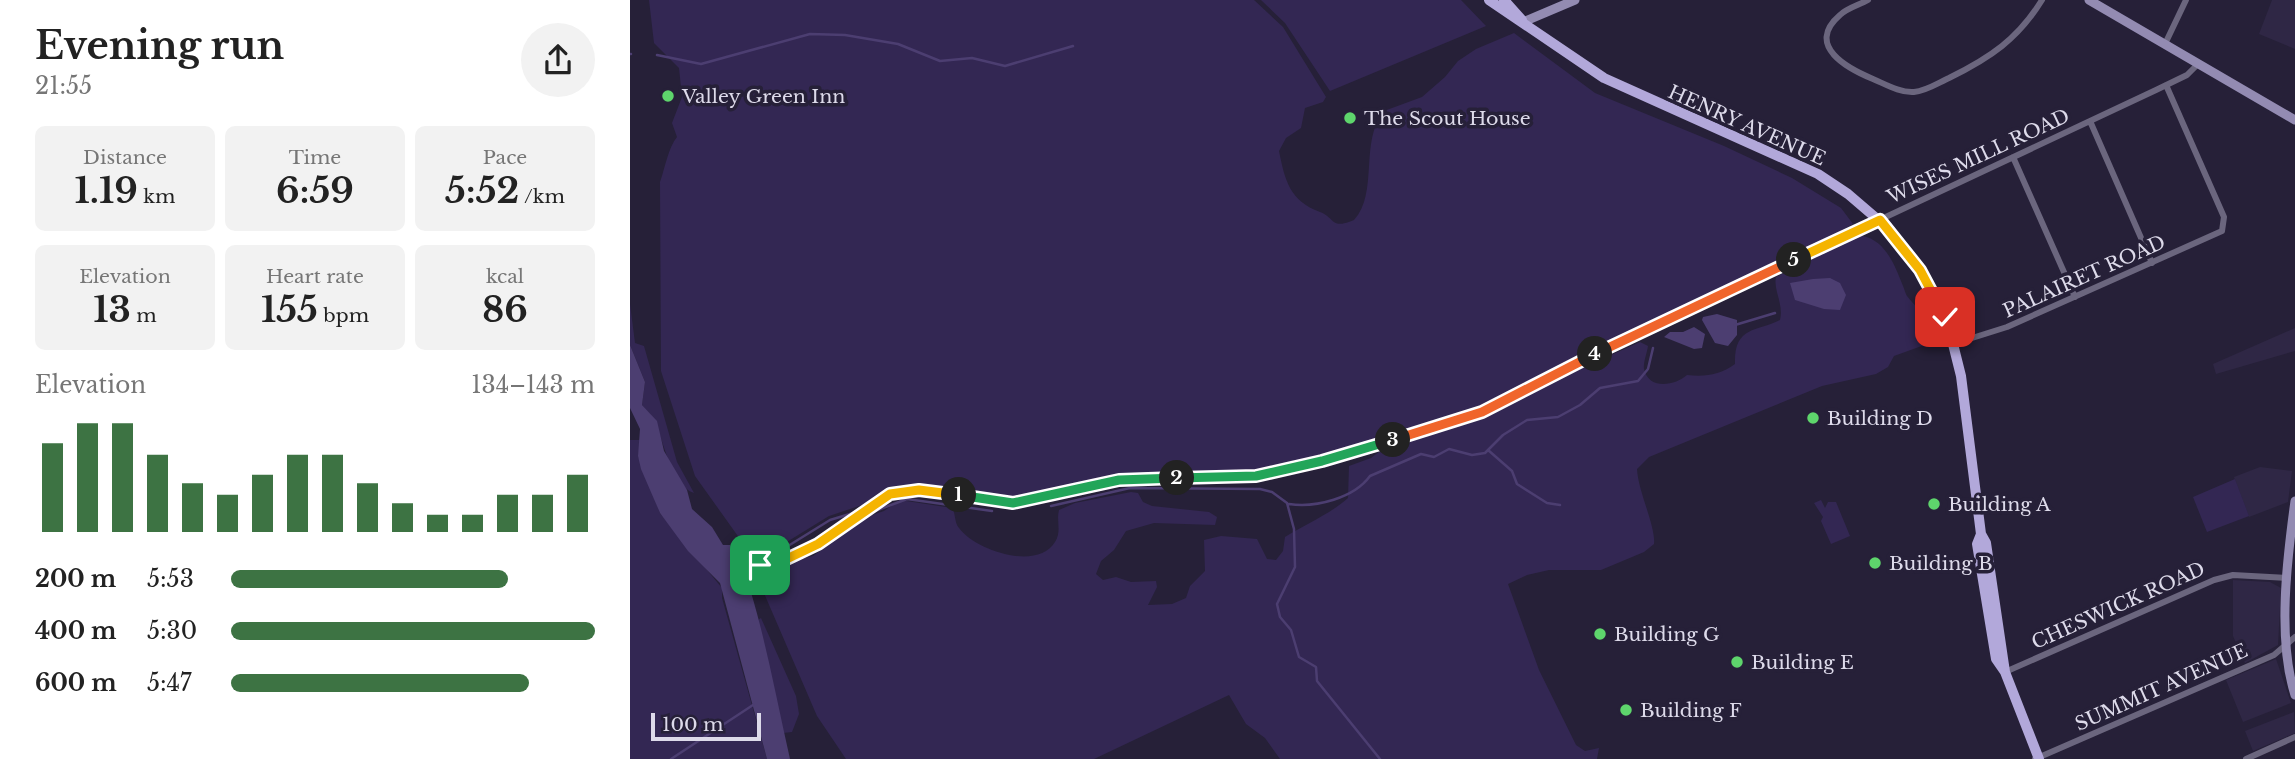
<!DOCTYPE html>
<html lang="en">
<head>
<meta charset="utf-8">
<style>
	body { margin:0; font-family:"Libre Baskerville",serif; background:#f2f2f2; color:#222; height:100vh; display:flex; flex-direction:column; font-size:26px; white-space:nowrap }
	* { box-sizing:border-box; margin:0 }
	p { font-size:23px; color:#767676 }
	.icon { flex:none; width:38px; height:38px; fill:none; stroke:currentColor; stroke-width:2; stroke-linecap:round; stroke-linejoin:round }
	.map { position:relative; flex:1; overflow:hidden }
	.side { display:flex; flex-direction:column; background:#fff; width:630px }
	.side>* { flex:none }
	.scale { position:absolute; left:21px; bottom:18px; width:110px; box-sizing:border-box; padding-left:7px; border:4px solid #dddaea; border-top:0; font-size:19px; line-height:24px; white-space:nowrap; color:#dddaea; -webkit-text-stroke:5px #262038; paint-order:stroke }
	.pin { position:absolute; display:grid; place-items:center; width:60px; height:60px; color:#fff; margin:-30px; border-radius:14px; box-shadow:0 4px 10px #0006 }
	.km { position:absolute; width:35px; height:35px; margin:-18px; border-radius:50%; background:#222; color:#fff; font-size:19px; line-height:35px; text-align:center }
	.round { display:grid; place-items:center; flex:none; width:74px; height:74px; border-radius:37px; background:#f2f2f2 }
	.overview { display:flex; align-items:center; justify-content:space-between; height:119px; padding:0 35px }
	h1 { font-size:38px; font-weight:700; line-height:52px }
	.figures { display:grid; grid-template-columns:repeat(3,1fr); gap:10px; height:119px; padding:7px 35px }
	.figures div { display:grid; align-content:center; border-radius:10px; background:#f2f2f2; text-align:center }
	.figures b { font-size:35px; font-weight:700 }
	.figures small { font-size:19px; font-weight:400 }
	.figures p { font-size:19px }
	.chart { height:196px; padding:14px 35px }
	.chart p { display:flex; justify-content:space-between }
	.chart svg { width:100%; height:126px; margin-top:7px; stroke:#3d7343; stroke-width:6 }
	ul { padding:0 35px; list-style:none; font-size:23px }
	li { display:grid; grid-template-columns:112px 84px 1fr; align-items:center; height:52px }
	li i { height:18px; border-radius:9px; background:#3d7343 }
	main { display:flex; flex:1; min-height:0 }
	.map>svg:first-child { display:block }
</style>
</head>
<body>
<main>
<section class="side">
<div class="overview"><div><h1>Evening run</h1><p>21:55</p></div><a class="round"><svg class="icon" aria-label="share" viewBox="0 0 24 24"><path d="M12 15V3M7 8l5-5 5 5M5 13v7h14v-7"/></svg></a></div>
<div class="figures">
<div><p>Distance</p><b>1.19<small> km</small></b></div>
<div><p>Time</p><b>6:59</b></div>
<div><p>Pace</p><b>5:52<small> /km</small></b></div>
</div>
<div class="figures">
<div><p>Elevation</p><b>13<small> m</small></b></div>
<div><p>Heart rate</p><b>155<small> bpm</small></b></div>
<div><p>kcal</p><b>86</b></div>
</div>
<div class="chart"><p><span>Elevation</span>134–143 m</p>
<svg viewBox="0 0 160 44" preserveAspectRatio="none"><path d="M5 44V13M15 44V6M25 44V6M35 44V17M45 44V27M55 44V31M65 44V24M75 44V17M85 44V17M95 44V27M105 44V34M115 44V38M125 44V38M135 44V31M145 44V31M155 44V24"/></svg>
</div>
<ul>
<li><b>200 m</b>5:53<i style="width:76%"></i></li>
<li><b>400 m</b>5:30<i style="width:100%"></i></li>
<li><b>600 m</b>5:47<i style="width:82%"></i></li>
</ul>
</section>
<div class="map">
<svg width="1665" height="759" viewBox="0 0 1665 759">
	<rect width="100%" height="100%" fill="#262038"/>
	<!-- built -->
	<path fill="#2f2745" d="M1642,0h23v49l-36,-15z
		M1665,328v23l-79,23 -3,-10z
		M1630,467l32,4 -4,31 -39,15 -15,-40z
		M1603,580l37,2 11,6 -3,57 -33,18 -12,-27z
		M1646,659l15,44 -48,19 -17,-42z
		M1664,712l1,21 -42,18 -8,-20z"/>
	<!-- green -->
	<path fill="#332753" d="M19,0h605l29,27 43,70 -3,5 -18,6 -4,20 -15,10 -7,13c6,30 11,50 41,61 16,6 10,18 34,8 25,-27 5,-79 30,-109l38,-14 23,-20 13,-16 18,-12 38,-16 81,60 129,53 68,32 49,30 12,16 -16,10 -271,128 -60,34 -68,26 -139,40 -49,11 -139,3 -91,23 -77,-12 -43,-2 -26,11 -9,8 -36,12 -65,40 -19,-10 -50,-70 -34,-105 -1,-189c5,-14 8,-34 17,-45l-5,-14 10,-26 -3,-29 -25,-25z
		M631,0h200l25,26 -156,65 -45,-68z
		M1233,236c23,5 32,30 40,50 1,2 3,9 4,10 11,15 31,26 23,47l-36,13 -6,11 -12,7 -54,12 -173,71 -12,12c1,22 19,58 17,75l-10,8 -43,18h-52l-22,5 -19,9 31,86 37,75 9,6 14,-3 -2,11h-317l-15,-21 -19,-14 -17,-29 -135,64h-248l-29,-43 -63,-146 24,-1 14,-8 21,-5 53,-39 18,-6 16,-11 52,8c4,6 2,14 7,20 17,23 79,43 96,14 7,-11 1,-21 4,-32l16,-7 56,-11 7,1 5,9 9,4 57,6 8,5 -2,8 -61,-2 -28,8 -12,19 -13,11 -5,13 7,6 13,-3 15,5 25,-1 1,6 -9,18 24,-1 14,-6 4,-12 15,-15 -1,-31 17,-4 36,3 10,20 9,1 7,-9 2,-14c21,-13 45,-23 63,-39l1,-32 22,-8 13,-10 99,-29 72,-39 85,-38 8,4c-1,7 -5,17 -4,23 5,22 32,16 43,6 18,2 33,0 48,-11 -1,-38 21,-32 45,-44 4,-16 -7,-30 -4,-43l75,-39z
		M0,304l5,39 9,3 33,116 17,31c-23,-7 -31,-56 -41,-75 -3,-5 -7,-8 -11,-13l3,-23 -15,-37z
		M0,440h11l-3,16 22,57 62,75v10l45,161h-137z
		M1605,479l14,37 -42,16 -14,-35z
		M1191,500l4,8 3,-6h8l14,34 -19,8 -10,-23 2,-4 -9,-14z
		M131,618l35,78 3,18 -7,18 -9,1 -25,-113z"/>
	<!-- water -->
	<path fill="#4c3e71" d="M1183,279l17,-1 10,5 6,12 -6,15 -16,-1 -29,-9 -5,-17z
		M1087,314l20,6v15l-9,11 -13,-3 -13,-23 1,-3z
		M1064,327l11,7 -3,14 -8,1 -30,-12 6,-5h13z
		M0,345l15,37 -3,23 15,16 7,30 23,39 5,19 20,18 11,18h7l5,8 -4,3c3,13 15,20 19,33 17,56 27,113 40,170h-23l-47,-176 -32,-32 -28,-38 -19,-44 -3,-13 2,-27 -10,-21z"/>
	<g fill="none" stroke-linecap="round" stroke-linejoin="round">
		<!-- stream -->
		<path stroke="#4c3e71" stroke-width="2.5" d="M0,54h1
			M27,55l44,9 109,-30 35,1 53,9 42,17 32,-3 33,8 68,-20
			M1105,325l40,-12
			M858,450l24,21 5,13 30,19 13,2
			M659,504c27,4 65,-6 81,-28l51,-22 13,3 15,-8 23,6 13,-2 18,-18 24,-15 31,-3 22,-12 20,-17 38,-7 10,-12 5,-21
			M421,506l79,-18 130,1 12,3 15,11 7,26 1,38 -18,37 3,13 11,13 8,27 17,10 1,14 63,78
			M245,511l32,-12 85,12
			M120,552l17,7 63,-39 23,-7
			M41,759l82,-54"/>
		<!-- street -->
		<path stroke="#6b667e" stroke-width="6" d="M1238,0c-9,5 -21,8 -28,15 -36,31 9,54 33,64 12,5 27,14 41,13 12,-1 24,-9 35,-14 41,-20 69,-39 93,-78
			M1535,44l21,-44
			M1460,121l62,142
			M1383,157l62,140
			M1323,344l54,-17 215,-96 2,-14 -58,-132
			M114,559l16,6h14l50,-25 60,-43 17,-6h28l84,12 116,-24 127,-3 86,-20 131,-40 104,-54 579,-272 31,-15 11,-11
			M1375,672l209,-92 19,-5 55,3
			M1405,759l239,-104 21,-18
			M1616,759l49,-22"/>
		<!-- secondary -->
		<path stroke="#938bb2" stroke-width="9" d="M1459,0l206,120
			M893,22l52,-22
			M1665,501c-8,58 -18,138 0,194"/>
		<!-- primary -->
		<path stroke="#b2a8da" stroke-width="10" d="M859,0l115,78 214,96 30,20 42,36 38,53 25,61 8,32 20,158 5,9 19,129
			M874,0l18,20
			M1351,534l-4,10 19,115 9,13 34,87"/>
	</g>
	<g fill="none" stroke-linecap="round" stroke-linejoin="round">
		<defs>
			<path id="split-1" d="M130,565h14l44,-21 72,-50 29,-4 40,5"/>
			<path id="split-2" d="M329,495l54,8 106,-23 58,-2"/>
			<path id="split-3" d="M547,478l79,-2 66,-15 71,-21"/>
			<path id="split-4" d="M763,440l89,-28 113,-58"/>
			<path id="split-5" d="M965,354l199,-94"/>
			<path id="split-6" d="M1164,260l86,-40 40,50 25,47"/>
		</defs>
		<!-- split-1 casing -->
		<use href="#split-1" stroke="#fff" stroke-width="14"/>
		<!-- split-2 casing -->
		<use href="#split-2" stroke="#fff" stroke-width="14"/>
		<!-- split-3 casing -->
		<use href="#split-3" stroke="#fff" stroke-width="14"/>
		<!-- split-4 casing -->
		<use href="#split-4" stroke="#fff" stroke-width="14"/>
		<!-- split-5 casing -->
		<use href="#split-5" stroke="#fff" stroke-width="14"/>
		<!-- split-6 casing -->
		<use href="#split-6" stroke="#fff" stroke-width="14"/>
		<!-- split-1 -->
		<use href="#split-1" stroke="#f5b400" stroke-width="9"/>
		<!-- split-2 -->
		<use href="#split-2" stroke="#22a559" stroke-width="9"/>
		<!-- split-3 -->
		<use href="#split-3" stroke="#22a559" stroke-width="9"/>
		<!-- split-4 -->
		<use href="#split-4" stroke="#f0652b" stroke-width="9"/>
		<!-- split-5 -->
		<use href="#split-5" stroke="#f0652b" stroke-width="9"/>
		<!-- split-6 -->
		<use href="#split-6" stroke="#f5b400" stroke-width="9"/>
	</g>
	<!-- markers -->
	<g fill="#5ed56c" stroke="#262038" stroke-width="2.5">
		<circle cx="38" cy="96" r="7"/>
		<circle cx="720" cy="118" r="7"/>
		<circle cx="1183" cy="418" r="7"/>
		<circle cx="1304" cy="504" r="7"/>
		<circle cx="1245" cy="563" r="7"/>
		<circle cx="970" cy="634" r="7"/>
		<circle cx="1107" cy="662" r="7"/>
		<circle cx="996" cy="710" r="7"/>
	</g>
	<g text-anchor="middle" stroke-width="7" stroke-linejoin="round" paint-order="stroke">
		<!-- poi labels -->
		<g font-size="19" fill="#dddaea" stroke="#262038" text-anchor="start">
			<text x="52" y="103">Valley Green Inn</text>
			<text x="734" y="125">The Scout House</text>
			<text x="1197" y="425">Building D</text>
			<text x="1318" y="511">Building A</text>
			<text x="1259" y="570">Building B</text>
			<text x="984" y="641">Building G</text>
			<text x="1121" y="669">Building E</text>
			<text x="1010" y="717">Building F</text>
		</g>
		<!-- street labels -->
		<g font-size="19" fill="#dddaea" stroke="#262038">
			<text transform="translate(1117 125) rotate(24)" y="7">HENRY AVENUE</text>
			<text transform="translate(1348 156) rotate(-25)" y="7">WISES MILL ROAD</text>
			<text transform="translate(1454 276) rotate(-24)" y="7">PALAIRET ROAD</text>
			<text transform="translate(1488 605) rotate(-24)" y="7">CHESWICK ROAD</text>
			<text transform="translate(1531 687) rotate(-24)" y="7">SUMMIT AVENUE</text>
		</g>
	</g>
</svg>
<div class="scale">100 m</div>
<div class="pin" style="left:130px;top:565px;background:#1e9e55"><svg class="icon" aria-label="arrive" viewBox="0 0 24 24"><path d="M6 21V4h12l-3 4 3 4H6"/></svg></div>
<div class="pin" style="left:1315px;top:317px;background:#d93025"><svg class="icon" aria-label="check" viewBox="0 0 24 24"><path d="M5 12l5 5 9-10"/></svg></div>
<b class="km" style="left:329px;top:495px">1</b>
<b class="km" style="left:547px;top:478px">2</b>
<b class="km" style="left:763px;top:440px">3</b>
<b class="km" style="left:965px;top:354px">4</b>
<b class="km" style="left:1164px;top:260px">5</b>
</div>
</main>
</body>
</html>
